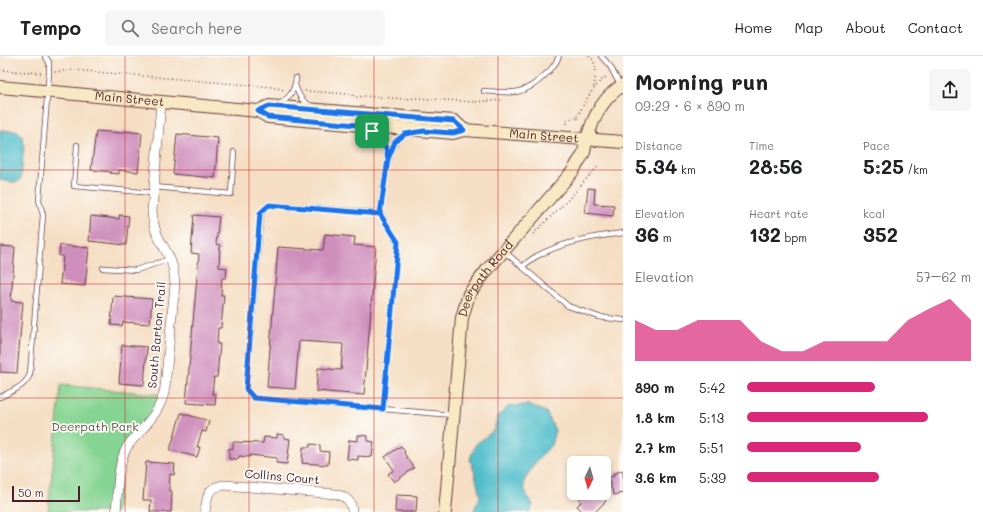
<!DOCTYPE html>
<html lang="en">
<head>
<meta charset="utf-8">
<style>
	body { margin:0; font-family:Mali,sans-serif; background:#f6f6f6; color:#202124; height:100vh; display:flex; flex-direction:column; font-size:15px; white-space:nowrap }
	* { box-sizing:border-box; margin:0 }
	p { font-size:13px; color:#757577 }
	.icon { flex:none; width:22px; height:22px; fill:none; stroke:currentColor; stroke-width:2; stroke-linecap:round; stroke-linejoin:round }
	.map { position:relative; flex:1; overflow:hidden }
	.details { display:flex; flex-direction:column; background:#fff; width:360px }
	.details>* { flex:none }
	.needle { width:26px; rotate:185deg }
	.tools { position:absolute; left:567px; top:400px; display:grid; gap:8px }
	.tools a { display:grid; place-items:center; width:44px; height:44px; border-radius:6px; background:#fff; box-shadow:0 2px 6px #0003; font-size:20px }
	.scale { position:absolute; left:12px; bottom:10px; width:68px; box-sizing:border-box; padding-left:4px; border:2px solid #4a1f2b; border-top:0; font-size:11px; line-height:14px; white-space:nowrap; color:#4a1f2b; -webkit-text-stroke:3px #fdfcf7; paint-order:stroke }
	.pin { position:absolute; display:grid; place-items:center; width:34px; height:34px; color:#fff; margin:-17px; border-radius:8px; box-shadow:0 2px 6px #0006 }
	.round { display:grid; place-items:center; flex:none; width:42px; height:42px; border-radius:6px; background:#f6f6f6 }
	.headline { display:flex; align-items:center; justify-content:space-between; height:68px; padding:0 12px }
	h1 { font-size:22px; font-weight:700; line-height:30px }
	.stats { display:grid; grid-template-columns:repeat(3,1fr); gap:6px; height:68px; padding:4px 12px }
	.stats div { display:grid; align-content:center }
	.stats b { font-size:20px; font-weight:700 }
	.stats small { font-size:11px; font-weight:400 }
	.stats p { font-size:11px }
	.chart { height:112px; padding:8px 12px }
	.chart p { display:flex; justify-content:space-between }
	.chart svg { width:100%; height:72px; margin-top:4px; fill:#db2777; opacity:.7 }
	ul { padding:0 12px; list-style:none; font-size:13px }
	li { display:grid; grid-template-columns:64px 48px 1fr; align-items:center; height:30px }
	li i { height:10px; border-radius:5px; background:#db2777 }
	header { display:flex; align-items:center; gap:24px; box-sizing:border-box; height:56px; padding:0 20px; background:#fff; border-bottom:1px solid #e0e0e0 }
	header strong { font-size:19px }
	nav { display:flex; gap:22px; margin-inline-start:auto; font-size:14px }
	.search { width:280px; height:36px; background:#f6f6f6; display:flex; align-items:center; gap:10px; box-sizing:border-box; padding:0 14px; border-radius:6px; color:#757577; font-size:15px }
	main { display:flex; flex:1; min-height:0 }
	.map>svg:first-child { display:block }
</style>
</head>
<body>
<header>
<strong>Tempo</strong>
<div class="search"><svg class="icon" aria-label="search" viewBox="0 0 24 24"><circle cx="10" cy="10" r="6"/><path d="M15 15l6 6"/></svg>Search here</div>
<nav><a>Home</a><a>Map</a><a>About</a><a>Contact</a></nav>
</header>
<main>
<div class="map">
<svg width="623" height="456" viewBox="0 0 623 456">
	<rect width="100%" height="100%" fill="#fdfcf7"/>
	<filter id="ink" filterUnits="userSpaceOnUse"><feTurbulence type="fractalNoise" baseFrequency=".025" numOctaves="2"/><feDisplacementMap in="SourceGraphic" scale="8" xChannelSelector="R" yChannelSelector="G"/><feConvolveMatrix kernelMatrix="1 2 1 2 8 2 1 2 1" color-interpolation-filters="sRGB"/></filter>
	<filter id="wash" filterUnits="userSpaceOnUse"><feTurbulence type="fractalNoise" baseFrequency=".012" numOctaves="4" result="noise"/><feDisplacementMap in="SourceGraphic" scale="16" xChannelSelector="R" yChannelSelector="G"/><feGaussianBlur stdDeviation="0.9" result="paint"/><feColorMatrix in="noise" values="0 0 0 0 0 0 0 0 0 0 0 0 0 0 0 0 0 1.4 0 .05"/><feComposite in="paint" operator="in"/></filter>
	<g filter="url(#wash)">
		<rect width="100%" height="100%" fill="#f5dec3"/>
		<!-- green -->
		<path fill="#86d493" stroke="#687a5f" d="M61,329l103,10 -39,56 -9,61h-68z"/>
		<!-- water -->
		<path fill="#50bdca" stroke="#4d6e7a" d="M0,74l18,1 4,6 2,8 -3,33 -3,4h-6l-12,-2z
			M528,349l18,7 9,18 -4,15 -16,18 -11,18v7l4,10 5,6 -3,8h-57l7,-15 -5,-23 -5,-15 6,-15 17,-13 5,-15 11,-10z"/>
		<g id="blocks">
			<!-- building -->
			<path fill="#cf8fbd" d="M96,75l26,2 1,-2 19,2 -4,39 -19,-2v4l-9,-1 1,-1 -20,-2z
				M177,78l41,4 -3,40 -42,-4z
				M588,132l7,1 -1,15 20,1 -1,11 -28,-3z
				M119,159l10,1 -3,29 -37,-4 2,-25 28,3z
				M194,159l25,2 -3,27 4,1 -1,22 8,1 -1,10h-4l-1,17h3l-3,33h-3l-1,16h3l-3,33h-3l-2,17h4l-1,11 -29,-2 13,-149 -8,-1z
				M325,178l30,3 -1,8 22,2 -12,148 -48,-4 2,-23 23,2 2,-26 -44,-3 -4,48 -28,-2 11,-140 45,3z
				M60,189l29,3 -4,38 -25,-2 3,-28h-4z
				M0,190l15,1 -4,54 12,1 -6,71 -17,-1z
				M113,240l39,3 -2,25 -27,-2 -1,4 -11,-1z
				M122,289l25,2 -3,38 -25,-2z
				M181,357l28,8 -3,11 -4,-1 -5,16h3l-3,10 -27,-7z
				M277,378l7,1v3l6,1 -3,25 -11,-1 1,-5 -27,-3v2l-11,-1 -1,3h-9v-11l4,1v-7l30,1 1,-6 13,1z
				M358,379l10,1v5l6,1 -2,15 -14,-1v4l-11,-1 2,-19 9,1z
				M310,388l10,1v6l9,1 -1,13 -26,-2 1,-16h7z
				M401,390l4,6 -1,1 10,15 -20,14 -6,-8 6,-4 -9,-13z
				M146,406l29,2 -1,11 -4,-1 -1,17h3l-1,21h-21l1,-12h-8z
				M623,414v23l-9,2 -6,-17 6,-2 -1,-2z
				M587,437h11l8,8 -11,11h-12l-6,-6 4,-4 -2,-2z
				M396,439l21,1 -1,16h-21z"/>
		</g>
	</g>
	<g filter="url(#ink)">
		<use href="#blocks" fill-opacity="0" stroke="#643c42" stroke-width="1"/>
		<g fill="none" stroke-linecap="round" stroke-linejoin="round">
			<defs>
				<path id="lane" d="M601,0l9,10 10,19
					M295,29c3,8 6,17 15,20
					M484,35c28,2 39,5 60,-15 7,-6 12,-12 15,-20
					M279,48c10,-5 16,-15 17,-26
					M369,74c13,5 16,16 19,29
					M409,77c-24,4 -26,61 -29,80l-111,-8 -8,8 -15,176 8,9 199,17
					M77,89l-3,41 79,7
					M154,131l77,7 3,-42
					M380,157l18,29 -15,167
					M505,196l63,54 31,11 24,3
					M522,211c5,-4 9,-8 15,-11 24,-13 59,-20 86,-23
					M103,212l33,2 34,-11
					M0,341c12,-6 25,-10 30,-23l13,-159 -4,-15 10,-127v-11l-4,-6"/>
				<path id="street" d="M116,456c2,-20 1,-43 9,-61 3,-7 8,-12 13,-17 13,-15 24,-26 27,-47l10,-103c-1,-9 -1,-17 -5,-25 -9,-19 -17,-26 -18,-48l9,-108
					M205,456c2,-15 2,-25 19,-27l112,9c10,3 16,7 16,18"/>
				<g id="secondary">
					<path id="s1" d="M0,31l258,24 10,6 185,16 11,-3 159,12"/>
					<path d="M258,55l11,-5 185,15 10,9"/>
					<path id="s2" d="M445,456l17,-194 7,-24 18,-24 86,-99c3,-6 9,-14 11,-19 1,-4 1,-9 3,-13 6,-22 16,-42 36,-54"/>
				</g>
			</defs>
			<!-- lane casing -->
			<use href="#lane" stroke="#643c42" stroke-width="6"/>
			<!-- street casing -->
			<use href="#street" stroke="#643c42" stroke-width="10"/>
			<!-- secondary casing -->
			<use href="#secondary" stroke="#643c42" stroke-width="14"/>
			<!-- path -->
			<path stroke="#643c42" stroke-width="1.5" stroke-dasharray="1 3" stroke-linecap="butt" d="M589,0c10,8 6,20 5,31
				M0,14l42,3
				M55,16l18,-2 199,17 12,3
				M305,35l45,3 7,3 7,-1 41,3 12,-1 56,4 31,-2
				M578,63l-2,-2 2,-2c9,-16 15,-29 29,-39
				M567,68v-4l9,-3
				M533,178l33,-32 33,-37"/>
			<!-- lane -->
			<use href="#lane" stroke="#fff" stroke-width="4.5"/>
			<!-- street -->
			<use href="#street" stroke="#fff" stroke-width="9"/>
			<!-- secondary -->
			<use href="#secondary" stroke="#f8e8c3" stroke-width="12"/>
		</g>
	</g>
	<g fill="none" stroke-linecap="round" stroke-linejoin="round" filter="url(#ink)">
		<defs>
			<path id="route" d="M372,75l-15,-6 -89,-8 -10,-6 11,-5 185,15 10,9 -11,3 -29,-2 -19,3 -10,8 -7,17 -8,55 18,28 -15,167 -129,-11 -8,-9 14,-176 9,-8 111,9 8,-55 -2,-11 -6,-11 -8,-6"/>
		</defs>
		<!-- route casing -->
		<use href="#route" stroke="#fff" stroke-width="8"/>
		<!-- route -->
		<use href="#route" stroke="#1a73e8" stroke-width="5"/>
	</g>
	<!-- grid -->
	<path fill="none" stroke="#d62828" stroke-width="1" stroke-opacity="0.55" d="M125,0v456M249,0v456M374,0v456M498,0v456M0,114h623M0,228h623M0,342h623"/>
	<g text-anchor="middle" stroke-width="3.5" stroke-linejoin="round" paint-order="stroke">
		<!-- street labels -->
		<g font-size="12" fill="#4a1f2b" stroke="#fdfcf7">
			<text dy="4" stroke="none"><textPath href="#s1" startOffset="130">Main Street</textPath></text>
			<text dy="4" stroke="none"><textPath href="#s1" startOffset="548">Main Street</textPath></text>
			<text dy="4" stroke="none"><textPath href="#s2" startOffset="241">Deerpath Road</textPath></text>
			<text transform="translate(157 279) rotate(-85)" y="4">South Barton Trail</text>
			<text transform="translate(282 421) rotate(5)" y="4">Collins Court</text>
		</g>
		<!-- park labels -->
		<g font-size="12" fill="#5c554a" stroke="#fdfcf7">
			<text x="95" y="375">Deerpath Park</text>
		</g>
	</g>
</svg>
<div class="tools">
<a><svg class="needle" viewBox="-14 -14 28 28"><path d="M0-13l5 13h-10z" fill="#e53935"/><path d="M0 13l5-13h-10z" fill="#757577"/></svg></a>
</div>
<div class="scale">50 m</div>
<div class="pin" style="left:372px;top:75px;background:#1e9e55"><svg class="icon" aria-label="arrive" viewBox="0 0 24 24"><path d="M6 21V4h12l-3 4 3 4H6"/></svg></div>
</div>
<section class="details">
<div class="headline"><div><h1>Morning run</h1><p>09:29 · 6 × 890 m</p></div><a class="round"><svg class="icon" aria-label="share" viewBox="0 0 24 24"><path d="M12 15V3M7 8l5-5 5 5M5 13v7h14v-7"/></svg></a></div>
<div class="stats">
<div><p>Distance</p><b>5.34<small> km</small></b></div>
<div><p>Time</p><b>28:56</b></div>
<div><p>Pace</p><b>5:25<small> /km</small></b></div>
</div>
<div class="stats">
<div><p>Elevation</p><b>36<small> m</small></b></div>
<div><p>Heart rate</p><b>132<small> bpm</small></b></div>
<div><p>kcal</p><b>352</b></div>
</div>
<div class="chart"><p><span>Elevation</span>57–62 m</p>
<svg viewBox="0 0 160 44" preserveAspectRatio="none"><path d="M0 44V19L10 25L20 25L30 19L40 19L50 19L60 32L70 38L80 38L90 32L100 32L110 32L120 32L130 19L140 12L150 6L160 19V44z"/></svg>
</div>
<ul>
<li><b>890 m</b>5:42<i style="width:57%"></i></li>
<li><b>1.8 km</b>5:13<i style="width:81%"></i></li>
<li><b>2.7 km</b>5:51<i style="width:51%"></i></li>
<li><b>3.6 km</b>5:39<i style="width:59%"></i></li>
</ul>
</section>
</main>
</body>
</html>
